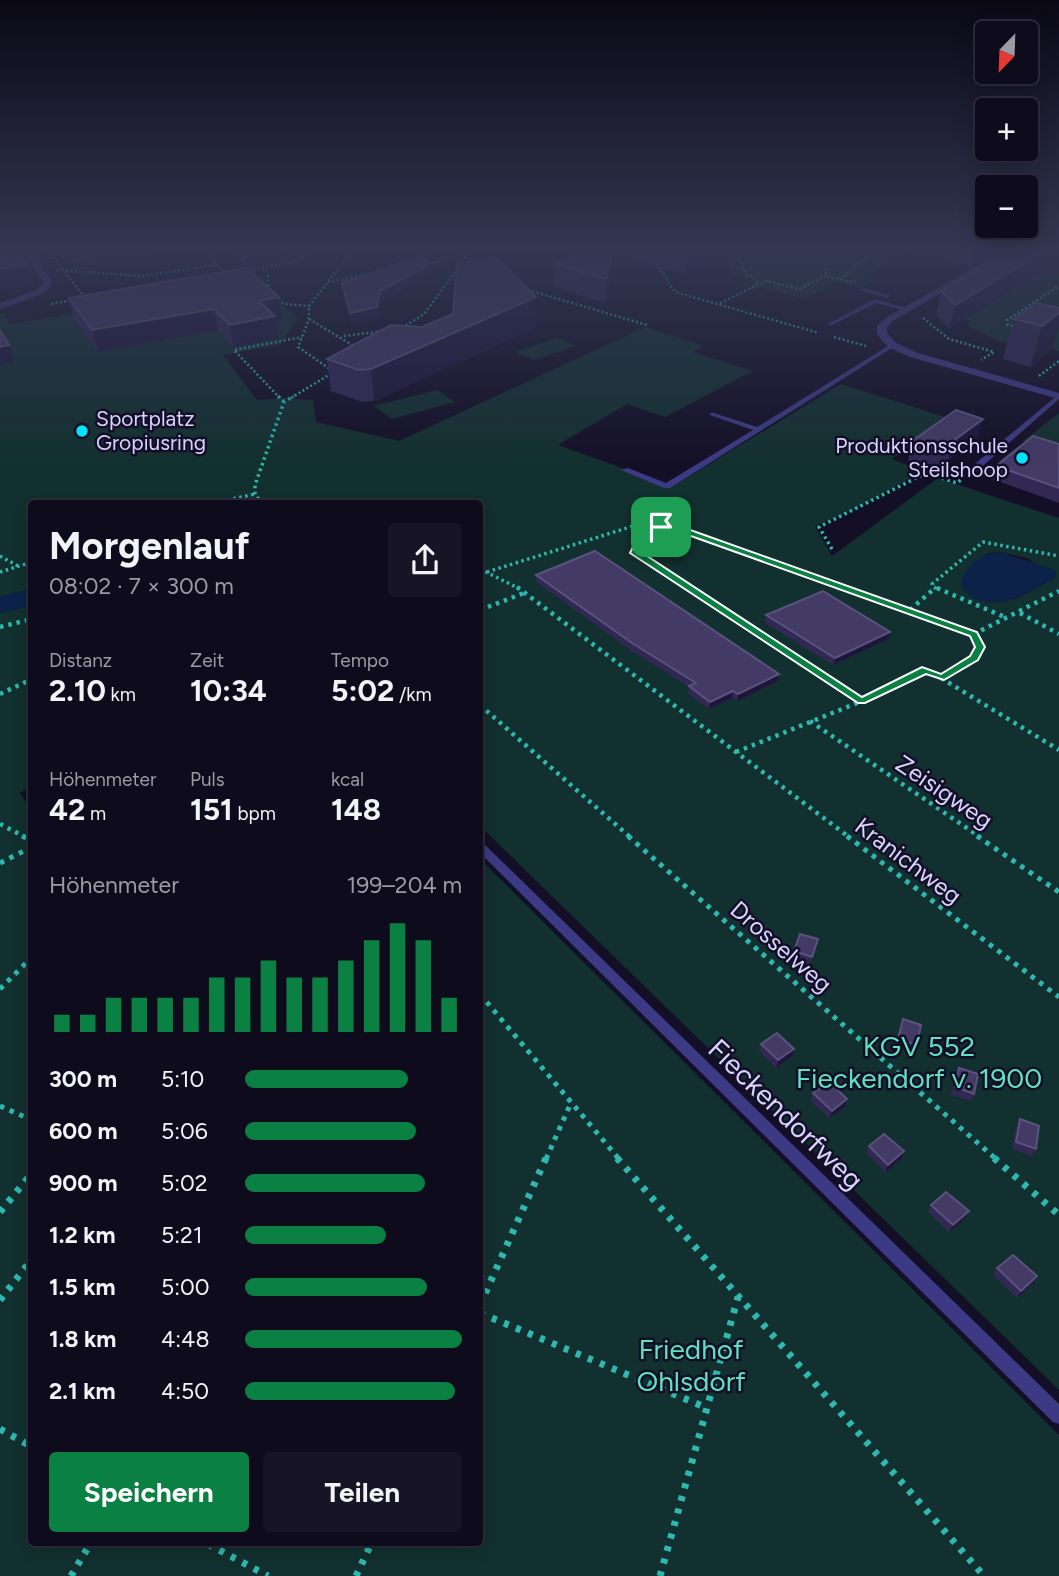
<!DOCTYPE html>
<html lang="de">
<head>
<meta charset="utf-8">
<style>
	body { margin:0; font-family:Figtree,sans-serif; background:#171425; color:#f1f3f6; height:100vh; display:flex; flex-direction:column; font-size:26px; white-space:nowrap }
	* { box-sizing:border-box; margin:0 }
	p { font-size:23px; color:#9b9ba3 }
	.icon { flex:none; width:38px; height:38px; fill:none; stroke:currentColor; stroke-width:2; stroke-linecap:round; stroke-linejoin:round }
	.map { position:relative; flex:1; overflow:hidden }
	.side { position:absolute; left:28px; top:500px; width:455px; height:1046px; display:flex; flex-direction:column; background:#0e0b1c; border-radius:7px; box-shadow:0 4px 18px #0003,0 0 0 2px #2e2b3b }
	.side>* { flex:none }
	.needle { width:46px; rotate:203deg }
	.tools { position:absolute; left:975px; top:21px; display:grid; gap:14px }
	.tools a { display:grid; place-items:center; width:63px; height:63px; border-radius:7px; background:#0e0b1c; box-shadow:0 4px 18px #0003,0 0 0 2px #2e2b3b; font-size:35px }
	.pin { position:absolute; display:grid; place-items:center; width:60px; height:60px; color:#fff; margin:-30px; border-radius:14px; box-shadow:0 4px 10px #0006 }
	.round { display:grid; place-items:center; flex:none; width:74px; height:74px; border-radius:7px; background:#171425 }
	.overview { display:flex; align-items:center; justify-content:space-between; height:119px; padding:0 21px }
	h1 { font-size:38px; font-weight:700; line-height:52px }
	.metrics { display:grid; grid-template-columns:repeat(3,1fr); gap:10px; height:119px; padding:7px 21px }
	.metrics div { display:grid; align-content:center }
	.metrics b { font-size:30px; font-weight:700 }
	.metrics small { font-size:19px; font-weight:400 }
	.metrics p { font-size:19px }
	.chart { height:196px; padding:14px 21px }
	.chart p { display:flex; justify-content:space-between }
	.chart svg { width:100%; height:126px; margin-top:7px; stroke:#0b8043; stroke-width:6 }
	.action { display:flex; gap:14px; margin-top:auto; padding:14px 21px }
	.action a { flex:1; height:80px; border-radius:7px; background:#0b8043; color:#fff; font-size:28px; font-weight:700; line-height:80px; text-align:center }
	.action a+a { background:#171425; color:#f1f3f6 }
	ul { padding:0 21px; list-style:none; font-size:23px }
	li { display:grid; grid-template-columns:112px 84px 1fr; align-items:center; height:52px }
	li i { height:18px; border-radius:9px; background:#0b8043 }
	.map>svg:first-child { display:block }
</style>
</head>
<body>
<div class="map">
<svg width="1059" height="1576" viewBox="0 0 1059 1576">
	<rect width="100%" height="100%" fill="#130f26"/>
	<!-- green -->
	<path fill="#12302f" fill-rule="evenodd" d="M82,249h78v3c-31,5 -51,9 -78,-3z
		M728,249l17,5 11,-5h170l-5,3 19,4 -5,3 -24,-6 -49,24 12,4 -13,7 -24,-6 -33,17 -46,-12 -5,3 -14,-4 8,-6 -15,-5 -7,-18 -8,-2z
		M1059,260v91l-62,-10 -30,-16 4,-3 -6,-3 1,-4z
		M257,285l41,33 -18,27 -57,10 34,45 27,-2 29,2 3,22 83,19 246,-114 59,19 -11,6 60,19 -88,46 -38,-13 -69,41 115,41 168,-102 107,34 -56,41 31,12 -71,40 -37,15 17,30 106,-78 121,40v872l-579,-564v-322h-448l-1,85 -31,8v-283l4,-1 5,11zM999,552l28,6 28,20c-27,14 -51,33 -81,20l12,-44z
		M557,338l19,8 -42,14 -19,-8z
		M437,390l18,12 -63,17 -18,-13z
		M1059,413v39l-36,-11z
		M31,606v180l-11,7 7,10 5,-2v743h448v-685l579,576v141h-1059v-963z"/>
	<!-- water -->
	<path fill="#0c2248" d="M999,552l51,16 7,4 -2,6c-30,15 -67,43 -94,8 2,-21 19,-31 38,-34z
		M31,589v17l-31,7v-16z"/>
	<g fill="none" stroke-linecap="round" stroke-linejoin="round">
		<!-- path-far4 -->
		<path stroke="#2fb8b0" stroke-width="2.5" stroke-dasharray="2 2.5" stroke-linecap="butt" d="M208,249l8,16 11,9
			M820,249h14
			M903,249l30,7
			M826,250v26
			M728,251l7,2 12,23 7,1 4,8
			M49,255l9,-3
			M789,256l15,-7
			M53,257l32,41
			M656,263l19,29 144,41
			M424,264l43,-8
			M57,270l84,6 75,-11
			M244,271l55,-10 11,-12
			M268,275v15
			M840,279l25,-21 31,-9
			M328,282l42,-8
			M524,292l4,-2 119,35
			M275,296l9,8 25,2
			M720,303l46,-22 33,8 27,-13 29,7
			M51,304l22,-4
			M923,318l26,21 45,13 -13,8
			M309,319l48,29
			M1017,327l-9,-2 -1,-5 52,-34
			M402,328l22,-14 48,-65
			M344,336l40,-5
			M834,337l32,9
			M333,371l-35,-24 11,-28v-13l45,-57
			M1039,376l20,-15
			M280,398l-46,-48 68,-13
			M291,398l41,-25"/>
		<!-- path-far3 -->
		<path stroke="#2fb8b0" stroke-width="3.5" stroke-dasharray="2.5 3.5" stroke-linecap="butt" d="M278,396l6,6
			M210,504l45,-10
			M262,504l-7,-10v-9l29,-83 10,-6
			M646,522l33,6 170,61
			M660,527l-18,10 -9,14 58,38
			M832,549l-13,-22 107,-54 31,10 5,-4
			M0,556l18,10
			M480,569l40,20
			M0,572l32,-10
			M487,572l159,-50 14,-24
			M937,588l3,1
			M936,589l-4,-5 51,-42 76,14"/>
		<!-- path-far2 -->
		<path stroke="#2fb8b0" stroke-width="4.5" stroke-dasharray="3.5 5" stroke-linecap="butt" d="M517,587l332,250
			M688,587l173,114
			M844,587l130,47
			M937,588l70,30
			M480,610l44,-17
			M910,610l26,-23
			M1020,613l39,21
			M0,627l32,-8
			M941,678l118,72
			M0,694l32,-15
			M480,705l150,132
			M810,721l170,116
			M736,752l126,-51 64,-31 15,8 33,-20 6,-11 -6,-13 85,-43
			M0,824l25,13"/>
		<!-- path-far1 -->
		<path stroke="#2fb8b0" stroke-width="5" stroke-dasharray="4.5 6" stroke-linecap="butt" d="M22,836l10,5
			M628,836l368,323
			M847,836l212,161
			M977,836l82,56
			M0,863l32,-16
			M0,989l32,-32
			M480,994l139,165
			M0,1106l32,14
			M546,1159l24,-54"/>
		<!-- path -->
		<path stroke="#2fb8b0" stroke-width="7" stroke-dasharray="5 8" stroke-linecap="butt" d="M617,1158l367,418
			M994,1158l65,57
			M0,1212l32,-39
			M0,1300l32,-41
			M480,1305l66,-147
			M480,1313l227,95
			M0,1429l32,18
			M208,1544l60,32
			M71,1576l19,-32
			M356,1576l15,-32
			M660,1576l78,-279"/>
		<!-- lane -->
		<path fill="#3d3a85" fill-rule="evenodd" d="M863,288l26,7 1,1 -3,2 -26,-7v-2z
			M875,299l35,10 -3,2 -31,-8 -44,22 -5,-1z
			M893,343l3,2 -1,1 -225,142h-6l-43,-18 7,-2 38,15 87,-53 -43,-15v-2h4l43,14z
			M1059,394v5l-82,72h-6v-4z
			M480,843l4,1 575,560v20l-6,-2 -573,-569z"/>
		<!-- street -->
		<path fill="#3d3a85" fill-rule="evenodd" d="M22,249h8l23,34 -10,11 -43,15v-6l37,-13 7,-7z
			M1007,249h10l-124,72 -6,6v6l9,10 22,10 141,40v6l-149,-42 -22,-10 -11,-13v-8l10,-9z"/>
	</g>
	<!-- wall -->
	<path fill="#312854" d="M56,249h39l4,16 -34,-5z
		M227,249h73v4l-5,1v3l-49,9z
		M568,249h174l-57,25 -67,-18 -13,47 -51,-16v-23l13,-5z
		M928,249h131l-110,80 -13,-14 6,-24 45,-28 2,-7 -19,11 -44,-11z
		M247,268l35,51 -6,1 2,18 -45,9 -15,-17 -120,22 -24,-33 -5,-21z
		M429,275l-48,27 -3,16 -26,6 -8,-30 -2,-11z
		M536,297v30l-162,74 -12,1 -31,-11 -4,-32 95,-32z
		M1036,303l16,46 -22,18 -27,-8 11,-40z
		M978,437l-27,21 -6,14 -37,-12 4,-19z
		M1059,444v59l-67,-24 4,-13z
		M536,575l242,106 -41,20 -5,-3 -23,11 -21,-15 1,-7 -57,-36 -96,-69z
		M766,615l122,24 -55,26 -68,-42z
		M818,939l-8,26 -18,-6 2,-8z
		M903,1019l14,26 -3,7 -19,-6z
		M761,1044l33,5 -2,7 -16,12 -17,-17z
		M959,1068l15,26 -3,7 -20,-6 5,-20z
		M813,1093l34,6 -2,8 -16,11 -18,-17z
		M1020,1119l16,30 -4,7 -20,-7 4,-23z
		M869,1146l32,13 -16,13 -19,-19z
		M931,1205l38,6 -4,7 -16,14 -21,-20z
		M997,1268l40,8 -4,7 -16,15 -24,-23z"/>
	<!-- shaded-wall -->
	<path fill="#1d163a" d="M291,249h9v4l-5,1v3l-49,9 -1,-9z
		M614,249h4v7l-13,47 1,-24z
		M692,249h50l-57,25 2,-23z
		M974,249h17l-2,7 -19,11z
		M1048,249h11v12l-110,68 6,-24z
		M29,264l5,20 -34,6v-21z
		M428,265l1,10 -48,27 -3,16 -26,6 -2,-11 30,-22z
		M279,297l3,22 -6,1 2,18 -45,9 -3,-22 29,-24z
		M536,297v30l-162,74 -3,-32z
		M214,309l4,21 -120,22 -6,-22z
		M1059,313v12l-7,24 -22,18 12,-41z
		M9,345l5,17 -14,3v-18z
		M983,419l-5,18 -27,21 -6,14 5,-19 6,-14z
		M890,632l-2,7 -55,26 2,-7z
		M779,674l-1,7 -41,20 1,-7z
		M733,691l-1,7 -23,11 1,-7z
		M794,1049l-2,7 -16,12 2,-8z
		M847,1099l-2,8 -16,11 3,-7z
		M904,1151l-3,8 -16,13 3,-7z
		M969,1211l-4,7 -16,14 4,-7z
		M1037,1276l-4,7 -16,15 4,-7z"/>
	<!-- building -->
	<path fill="#433a66" stroke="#5a527e" stroke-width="2" d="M0,249h17l12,15 -29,5z
		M235,249h59l-49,8z
		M594,249h20l-8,30 -52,-15z
		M678,249h14l-5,2z
		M995,249h53l-93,56 -13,-14 64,-39z
		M424,255l4,10 -48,26 -3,16 -27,6 -8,-30z
		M496,257l40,40 -165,72 -12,1 -32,-11 64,-34 31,2 31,-13 4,-51z
		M247,268l32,29 -20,4 16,15 -45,9 -16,-16 -122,21 -23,-32z
		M1036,303l23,5v5l-17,13 -28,-7z
		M0,330l9,15 -9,2z
		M956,410l27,9 -27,20 -6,14 -38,-12z
		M1033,436l26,8v44l-63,-22z
		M595,551l184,123 -41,20 -5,-3 -23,11 -21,-16 7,-3 -64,-40 -96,-68z
		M823,591l67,41 -55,26 -69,-43z
		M800,934l18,5 -6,18 -18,-6z
		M903,1019l18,6 -4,20 -19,-6z
		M777,1033l17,16 -16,11 -17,-16z
		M959,1068l19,6 -4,20 -19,-7z
		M829,1082l18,17 -15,12 -19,-18z
		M1020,1119l19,7 -3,23 -20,-7z
		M884,1134l20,17 -16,14 -19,-19z
		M946,1192l23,19 -16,14 -22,-20z
		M1013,1255l24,21 -16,15 -24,-23z"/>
	<!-- sky -->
	<linearGradient id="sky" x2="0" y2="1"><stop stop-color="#0a0815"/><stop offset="0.53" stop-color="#333752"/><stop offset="1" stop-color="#333752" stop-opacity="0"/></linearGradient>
	<rect width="1059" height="470" fill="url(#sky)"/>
	<!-- route -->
	<path fill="#0b8043" stroke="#fff" stroke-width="2" fill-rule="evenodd" d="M661,525l21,2 295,105 8,15 -7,13 -34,20 -18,-6 -61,29h-7l-228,-150 9,-18zM662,530l15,1 293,105 5,11 -5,9 -29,18 -19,-7 -60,30 -224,-147 7,-11z"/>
	<!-- markers -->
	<g fill="#00e5ff" stroke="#130f26" stroke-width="2.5">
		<circle cx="82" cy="431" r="7"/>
		<circle cx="1022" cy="458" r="7"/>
	</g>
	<g text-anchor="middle" stroke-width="5" stroke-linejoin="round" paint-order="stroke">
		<!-- far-poi labels -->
		<g font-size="21" fill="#d9d4ff" stroke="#130f26" text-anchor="start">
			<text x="96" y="426">Sportplatz<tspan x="96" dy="24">Gropiusring</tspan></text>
			<text x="1008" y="453" text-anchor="end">Produktionsschule<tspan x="1008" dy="24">Steilshoop</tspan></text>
		</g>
		<!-- street labels -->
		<g font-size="24" fill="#d9d4ff" stroke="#130f26">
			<text transform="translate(944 792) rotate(34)" y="8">Zeisigweg</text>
			<text transform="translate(908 861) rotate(37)" y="8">Kranichweg</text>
			<text transform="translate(781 947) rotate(41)" y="8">Drosselweg</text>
		</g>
		<!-- near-park labels -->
		<g font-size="28" fill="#5fe0c0" stroke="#130f26">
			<text x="919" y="1056">KGV 552<tspan x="919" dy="32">Fieckendorf v. 1900</tspan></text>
			<text x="691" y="1359">Friedhof<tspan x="691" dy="32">Ohlsdorf</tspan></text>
		</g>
		<!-- near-street labels -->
		<g font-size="28" fill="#d9d4ff" stroke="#130f26">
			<text transform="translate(786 1114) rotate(44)" y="10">Fieckendorfweg</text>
		</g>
	</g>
</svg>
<div class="tools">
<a><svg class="needle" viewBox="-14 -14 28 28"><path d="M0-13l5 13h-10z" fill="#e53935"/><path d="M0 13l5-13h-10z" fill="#9b9ba3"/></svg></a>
<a>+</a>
<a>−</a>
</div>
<div class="pin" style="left:661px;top:527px;background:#1e9e55"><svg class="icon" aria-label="arrive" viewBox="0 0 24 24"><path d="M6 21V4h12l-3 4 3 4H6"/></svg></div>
<section class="side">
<div class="overview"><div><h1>Morgenlauf</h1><p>08:02 · 7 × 300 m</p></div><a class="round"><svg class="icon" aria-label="share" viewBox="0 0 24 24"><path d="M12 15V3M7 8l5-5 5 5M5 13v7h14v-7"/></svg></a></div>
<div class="metrics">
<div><p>Distanz</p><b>2.10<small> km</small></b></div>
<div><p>Zeit</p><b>10:34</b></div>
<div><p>Tempo</p><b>5:02<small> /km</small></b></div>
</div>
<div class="metrics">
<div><p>Höhenmeter</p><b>42<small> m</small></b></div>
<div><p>Puls</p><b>151<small> bpm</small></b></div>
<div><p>kcal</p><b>148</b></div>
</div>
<div class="chart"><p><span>Höhenmeter</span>199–204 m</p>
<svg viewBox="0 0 160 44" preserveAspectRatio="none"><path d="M5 44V38M15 44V38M25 44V32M35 44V32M45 44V32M55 44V32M65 44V25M75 44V25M85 44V19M95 44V25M105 44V25M115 44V19M125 44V12M135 44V6M145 44V12M155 44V32"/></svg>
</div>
<ul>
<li><b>300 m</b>5:10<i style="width:75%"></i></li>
<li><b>600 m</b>5:06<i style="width:79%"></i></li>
<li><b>900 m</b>5:02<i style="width:83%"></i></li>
<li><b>1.2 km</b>5:21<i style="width:65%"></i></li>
<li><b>1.5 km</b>5:00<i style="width:84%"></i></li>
<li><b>1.8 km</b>4:48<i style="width:100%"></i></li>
<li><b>2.1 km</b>4:50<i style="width:97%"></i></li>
</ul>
<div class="action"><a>Speichern</a><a>Teilen</a></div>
</section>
</div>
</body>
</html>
